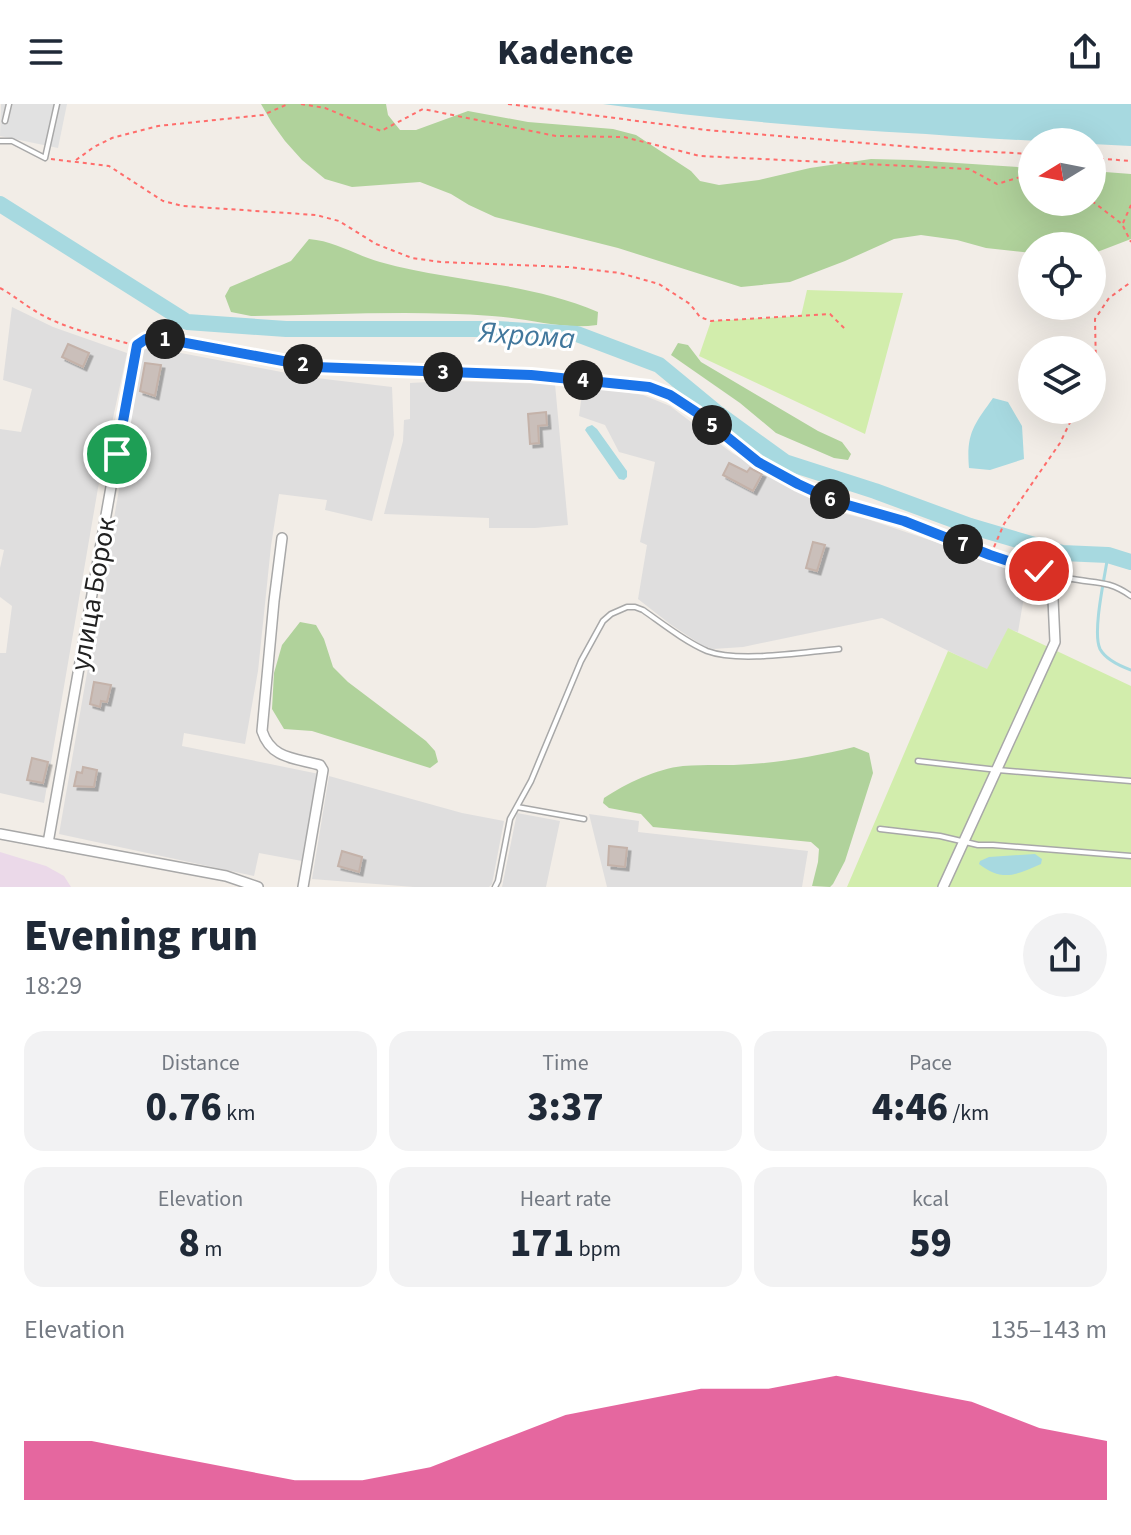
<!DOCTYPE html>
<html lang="en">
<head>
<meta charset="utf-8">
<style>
	body { margin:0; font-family:"Source Sans 3",sans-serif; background:#f2f2f3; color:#1f2937; height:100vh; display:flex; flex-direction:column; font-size:30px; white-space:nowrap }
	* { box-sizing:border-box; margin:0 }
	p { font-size:26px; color:#747a83 }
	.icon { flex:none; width:44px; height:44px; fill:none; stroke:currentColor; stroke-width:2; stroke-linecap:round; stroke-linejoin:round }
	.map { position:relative; height:783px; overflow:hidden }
	.side { display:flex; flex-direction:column; background:#fff; flex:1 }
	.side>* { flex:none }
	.needle { width:52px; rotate:260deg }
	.fabs { position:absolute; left:1018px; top:24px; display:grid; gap:16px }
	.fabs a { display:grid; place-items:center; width:88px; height:88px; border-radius:50%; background:#fff; box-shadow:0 8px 32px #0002; font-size:40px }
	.pin { position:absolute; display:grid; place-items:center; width:68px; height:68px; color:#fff; margin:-34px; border:4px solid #fff; border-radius:50%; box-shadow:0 2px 8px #0007 }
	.km { position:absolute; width:40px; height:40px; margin:-20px; border-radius:50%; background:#222; color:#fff; font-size:22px; line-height:40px; text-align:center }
	.round { display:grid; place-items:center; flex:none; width:84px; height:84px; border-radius:42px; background:#f2f2f3 }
	.head { display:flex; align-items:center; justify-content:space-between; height:136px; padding:0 24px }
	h1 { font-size:44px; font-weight:800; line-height:60px }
	.stats { display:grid; grid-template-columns:repeat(3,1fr); gap:12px; height:136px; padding:8px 24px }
	.stats div { display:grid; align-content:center; border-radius:20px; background:#f2f2f3; text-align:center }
	.stats b { font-size:40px; font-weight:800 }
	.stats small { font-size:22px; font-weight:400 }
	.stats p { font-size:22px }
	.chart { height:224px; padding:16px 24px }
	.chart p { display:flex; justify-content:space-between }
	.chart svg { width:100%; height:144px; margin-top:8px; fill:#db2777; opacity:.7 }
	header { display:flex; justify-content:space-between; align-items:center; height:104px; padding:0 24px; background:#fff; font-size:36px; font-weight:800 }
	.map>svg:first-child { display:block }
</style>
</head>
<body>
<header><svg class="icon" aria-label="menu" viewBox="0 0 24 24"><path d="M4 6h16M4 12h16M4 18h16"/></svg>Kadence<svg class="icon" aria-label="share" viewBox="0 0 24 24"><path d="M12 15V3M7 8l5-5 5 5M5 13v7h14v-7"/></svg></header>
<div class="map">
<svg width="1131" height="783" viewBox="0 0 1131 783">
	<defs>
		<filter id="shadow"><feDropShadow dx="3.5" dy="3.5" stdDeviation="0" flood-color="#0004"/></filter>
	</defs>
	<rect width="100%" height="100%" fill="#f2ede7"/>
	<!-- residential -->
	<path fill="#dfdede" d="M12,203l41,20 74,26 -29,135 -54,315 -44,-10v-140h6l6,-47 -12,-9v-29l4,-18 -4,-1v-120l21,3 11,-43 -29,-9z
		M144,242l164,31 84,10 2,48 -22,86 -47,-11 2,-10 -48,-6 -8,52 -13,125 -13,73 -61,-11 -2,13 137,28 -17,87 -43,-8 -5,23 -195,-42z
		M448,277l107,3 13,141 -33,3h-46v-10l-105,-4 19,-73 1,-21 6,-1v-36z
		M583,282l60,9 27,11 62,47 101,58 34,8 161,54 -10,59 -10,-3 -21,41 -105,-52 -139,29 -30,2 -10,-3 -33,-22 -32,-25 9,-54 -7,-3 15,-80 -36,-10 -14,-27 -26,-9z
		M329,672l133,37 42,8 -12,63 -3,3h-75l-102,-8z
		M517,709l43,8 -14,66h-44z
		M589,710l50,7 -1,11 170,19 -6,36h-195z"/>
	<!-- industrial -->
	<path fill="#ebd9e9" d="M0,748l46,14 18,10 7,11h-71z"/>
	<!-- grass -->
	<path fill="#d2edac" d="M807,186l96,3 -38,141 -166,-78 12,-35 90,-5z
		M1008,524l123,58v201h-284l101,-236 39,18z"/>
	<!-- forest -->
	<path fill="#b0d29b" d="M261,0h125l2,11 12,15h16l52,-19 60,11 85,7 23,6 55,36 9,10 19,4 40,-5 51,-12 61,-9 40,1 121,8v34h60v-31l39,3v65l-39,15v-8h-60v7l-46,-5 -29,-8 -36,-5 -27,4 -49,22 -55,21 -49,5 -123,-39 -123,-31 -26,-12 -18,-11 -31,-12 -68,5 -27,-8 -23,-19 -17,-19 -13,-18z
		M309,135c26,2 46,16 71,23 72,20 148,20 218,50l-1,13c-35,5 -70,-7 -105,-9 -80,-6 -161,-1 -241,0l-20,-4 -6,-16 5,-9 61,-26z
		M678,239l10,2 13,17 117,69 24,11 9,12 -3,6 -14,-2 -58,-25 -36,-30 -69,-48z
		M300,518l16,3 8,14 9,28 15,15 78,59 9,10 3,11 -8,6 -118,-37 -28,-2 -12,-20 2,-36 8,-28z
		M854,643l15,6 4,20 -28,88 -12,23 -3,3 -18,-1 6,-24 1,-13 -8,-7 -158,-15 -12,-13 -32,-6 -6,-5 1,-5c23,-15 52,-29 79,-32 23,-2 45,0 68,-2 35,-2 69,-9 103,-17z"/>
	<!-- parking -->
	<path fill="#e1e1e1" d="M1,0h66l-9,44 -58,-12z"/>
	<!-- water -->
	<path fill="#a7d9e0" d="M603,0h528v42l-39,-2v-2c-55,0 -110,-4 -166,-8 -108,-6 -216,-15 -323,-30z
		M993,294l15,4 14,24 2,33 -34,11 -21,-2c-3,-35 5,-43 24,-70z
		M592,321l5,4 30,42v6l-3,3 -5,-1 -34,-49 2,-3z
		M1035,750l7,5 -1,5c-25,11 -39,18 -62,0l1,-3 9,-4z"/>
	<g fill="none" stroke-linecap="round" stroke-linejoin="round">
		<!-- stream -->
		<path stroke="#a7d9e0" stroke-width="3" d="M1108,451c-3,21 -16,77 -8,94 6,11 20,17 31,21"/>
		<!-- river -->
		<path stroke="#a7d9e0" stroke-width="16" d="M0,100l187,118 99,7h211l80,5 82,31 57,47 69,50 90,29 95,35 92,27 46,2 23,7"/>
	</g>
	<!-- building -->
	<path fill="#cabfba" stroke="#c4b2a9" stroke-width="2" filter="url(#shadow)" d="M68,240l21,9 -6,14 -21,-10z
		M145,259l16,2 -6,31 -15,-5z
		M546,308l1,13 -9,1 1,17 -9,1 -2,-30z
		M729,359l18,9 3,-4 12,6 -9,17 -30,-16z
		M813,438l12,3 -8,26 -11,-3z
		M94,578l17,3 -4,17 -6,-1 -1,6 -10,-3z
		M32,654l16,4 -5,21 -16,-3z
		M83,663l14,3 -3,17 -20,-1 3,-14 5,1z
		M609,742l18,2 -2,19 -17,-2z
		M342,747l20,6 -3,15 -21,-6z"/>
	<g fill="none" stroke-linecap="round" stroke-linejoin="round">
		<defs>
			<path id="lane" d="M5,17l4,-17
				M0,37h12l33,17 12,-54
				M1042,468c8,2 17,5 26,6 26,6 39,1 63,18
				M918,657l80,9 133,11
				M517,703l67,12
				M880,725l60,7 38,9h15l138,11
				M495,783l3,-6 12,-62 21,-38 50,-120 22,-40 8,-7 16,-7h8l8,3c20,14 41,31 64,41 32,12 96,1 132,-2"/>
			<path id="street" d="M282,434l-8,63 -12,130c9,28 33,27 58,34l3,5 -20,117
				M0,730l226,42 32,11
				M48,739l86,-486c4,-14 10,-17 25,-19l156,29 216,8 118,12 21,8 26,17 62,50 40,22 39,18 67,19 86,34 49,16 14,28 2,43 -112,245"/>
		</defs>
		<!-- lane casing -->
		<use href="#lane" stroke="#a8a8a8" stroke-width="7"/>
		<!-- street casing -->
		<use href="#street" stroke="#a8a8a8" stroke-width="12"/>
		<!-- path -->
		<path stroke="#ff6d6b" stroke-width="2" stroke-dasharray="4 4" stroke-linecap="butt" d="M301,0l24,4 56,23 42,-22 133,27 68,1 76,19 269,13 28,15 30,-9 5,1
			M508,0l198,26 231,19 95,5
			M1092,54l39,3
			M51,55l58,7 54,35 20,5 133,9 23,6 37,23 36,14 29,4 127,5 52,6 39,11 31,20 10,13 11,4 119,-7 16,16
			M76,56l18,-13 18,-9 46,-12 105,-11 25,-11
			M1092,97l30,23 9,18
			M1123,119l8,-18
			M0,184c15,8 28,20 44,28 26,14 57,20 86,28
			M1092,273l4,-9 -1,-49 14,-21 22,-16
			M994,443l10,-23 56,-81 16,-33"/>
		<!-- lane -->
		<use href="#lane" stroke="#fff" stroke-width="4"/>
		<!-- street -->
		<use href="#street" stroke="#fff" stroke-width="9"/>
	</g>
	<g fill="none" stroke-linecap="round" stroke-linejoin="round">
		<defs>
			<path id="route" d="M117,350l20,-109 9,-6 13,-1 156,29 216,8 118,12 21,8 26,17 62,50 40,22 39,18 67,19 86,34 49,16"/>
		</defs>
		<!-- route casing -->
		<use href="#route" stroke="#fff" stroke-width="16"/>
		<!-- route -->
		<use href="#route" stroke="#1a73e8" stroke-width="10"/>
	</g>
	<g text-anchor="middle" stroke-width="6" stroke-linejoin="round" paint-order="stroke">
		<!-- street labels -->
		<g font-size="28" fill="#212121" stroke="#fff">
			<text transform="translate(92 490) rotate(-80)" y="10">улица Борок</text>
		</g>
		<!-- water labels -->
		<g font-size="30" font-style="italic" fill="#41779c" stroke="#fff">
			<text transform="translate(527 231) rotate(4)" y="10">Яхрома</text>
		</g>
	</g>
</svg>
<div class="fabs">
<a><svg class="needle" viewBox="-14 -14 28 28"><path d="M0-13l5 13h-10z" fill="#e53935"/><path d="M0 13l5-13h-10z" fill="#747a83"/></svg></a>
<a><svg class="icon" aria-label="locate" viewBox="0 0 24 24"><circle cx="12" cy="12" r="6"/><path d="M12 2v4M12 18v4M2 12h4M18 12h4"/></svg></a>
<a><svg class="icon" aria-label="layers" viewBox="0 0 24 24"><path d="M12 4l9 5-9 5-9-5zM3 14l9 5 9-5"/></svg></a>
</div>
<div class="pin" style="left:117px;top:350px;background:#1e9e55"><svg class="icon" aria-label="arrive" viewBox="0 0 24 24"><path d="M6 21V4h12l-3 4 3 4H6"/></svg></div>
<div class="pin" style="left:1039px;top:467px;background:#d93025"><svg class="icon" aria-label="check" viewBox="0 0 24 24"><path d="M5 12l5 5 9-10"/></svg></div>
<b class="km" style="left:165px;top:235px">1</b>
<b class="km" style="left:303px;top:260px">2</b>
<b class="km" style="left:443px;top:268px">3</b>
<b class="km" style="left:583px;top:276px">4</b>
<b class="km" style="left:712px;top:321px">5</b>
<b class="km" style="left:830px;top:395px">6</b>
<b class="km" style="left:963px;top:440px">7</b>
</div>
<section class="side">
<div class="head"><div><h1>Evening run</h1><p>18:29</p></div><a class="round"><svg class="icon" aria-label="share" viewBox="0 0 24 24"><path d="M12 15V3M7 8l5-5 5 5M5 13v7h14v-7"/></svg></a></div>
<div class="stats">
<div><p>Distance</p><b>0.76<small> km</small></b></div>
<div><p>Time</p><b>3:37</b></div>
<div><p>Pace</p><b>4:46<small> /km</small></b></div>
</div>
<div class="stats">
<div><p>Elevation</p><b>8<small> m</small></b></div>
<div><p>Heart rate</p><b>171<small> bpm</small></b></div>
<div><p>kcal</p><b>59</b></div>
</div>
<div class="chart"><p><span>Elevation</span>135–143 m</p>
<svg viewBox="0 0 160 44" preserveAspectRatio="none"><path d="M0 44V26L10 26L20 30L30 34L40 38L50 38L60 34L70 26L80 18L90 14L100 10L110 10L120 6L130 10L140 14L150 22L160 26V44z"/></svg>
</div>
</section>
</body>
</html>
